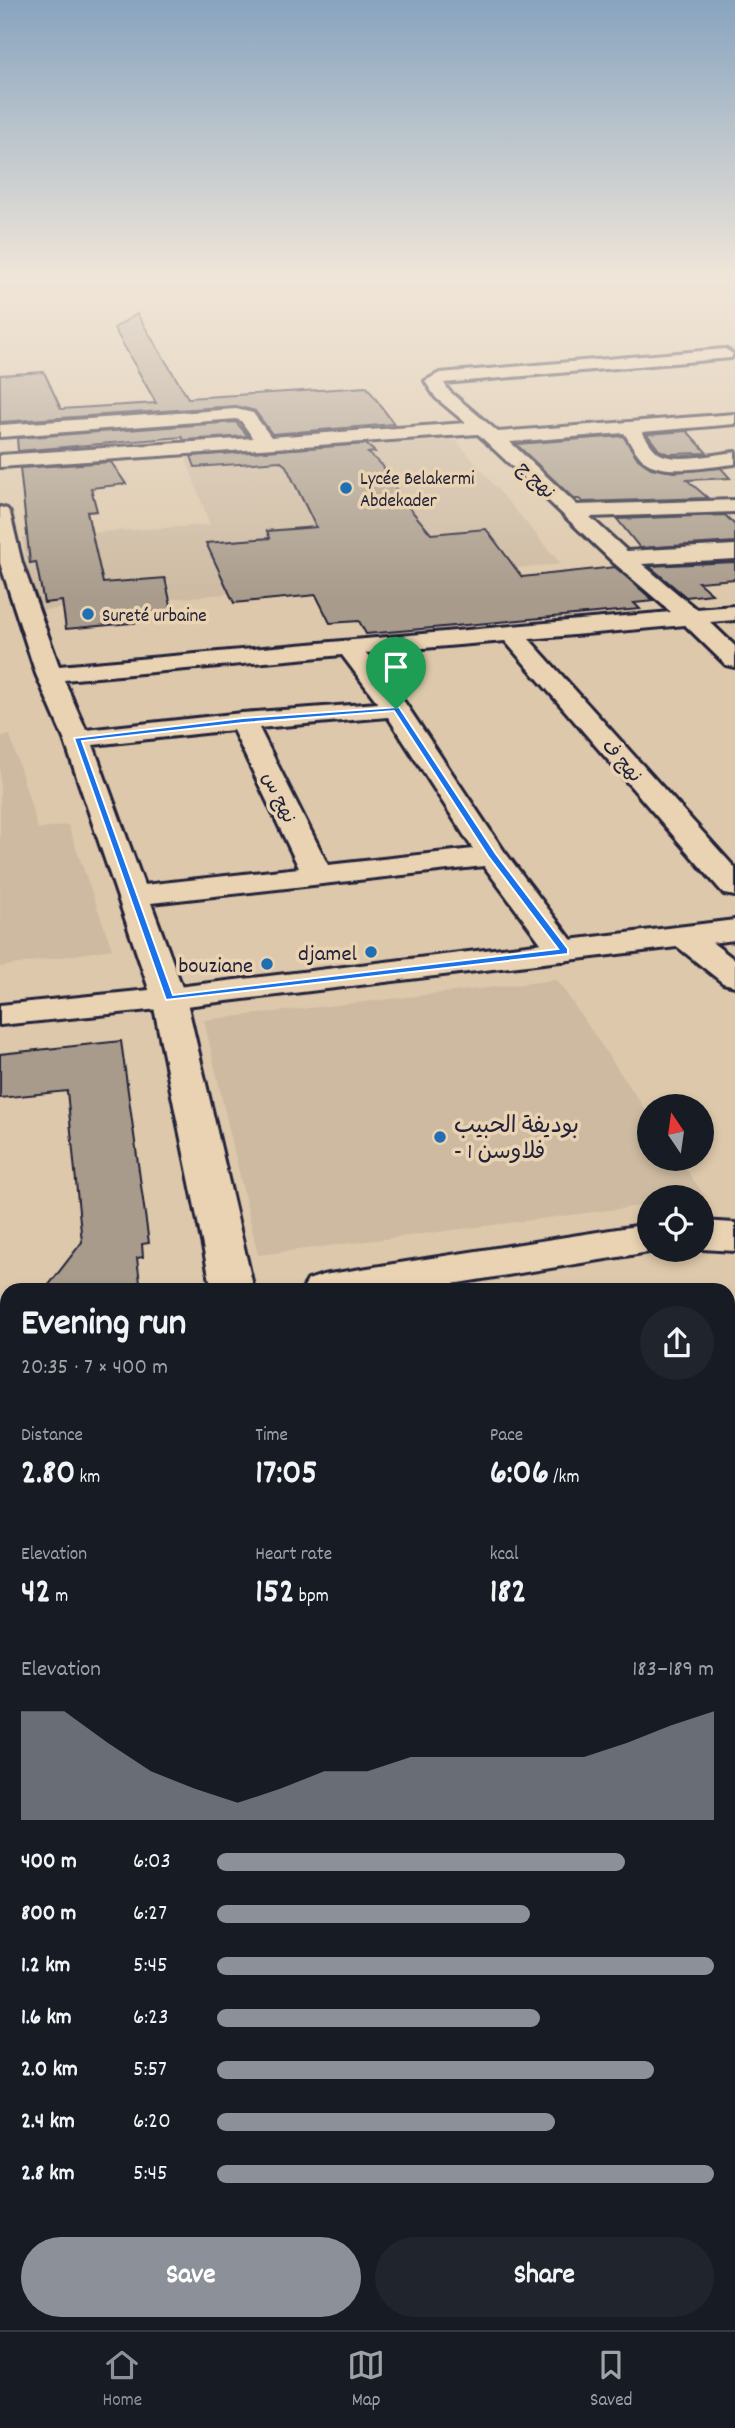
<!DOCTYPE html>
<html lang="en">
<head>
<meta charset="utf-8">
<style>
	body { margin:0; font-family:Dekko,"Playpen Sans Arabic",sans-serif; background:#20242c; color:#f1f3f6; height:100vh; display:flex; flex-direction:column; font-size:26px; white-space:nowrap }
	* { box-sizing:border-box; margin:0 }
	p { font-size:23px; color:#9ea1a6 }
	.icon { flex:none; width:38px; height:38px; fill:none; stroke:currentColor; stroke-width:2; stroke-linecap:round; stroke-linejoin:round }
	.map { position:relative; flex:1; overflow:hidden }
	.drawer { position:absolute; left:0px; top:1283px; width:735px; height:1048px; display:flex; flex-direction:column; background:#171b24; border-radius:21px 21px 0 0; box-shadow:0 4px 10px #0003 }
	.drawer>* { flex:none }
	.needle { width:46px; rotate:347deg }
	.controls { position:absolute; left:637px; top:1094px; display:grid; gap:14px }
	.controls a { display:grid; place-items:center; width:77px; height:77px; border-radius:50%; background:#171b24; box-shadow:0 4px 10px #0003; font-size:35px }
	.pin { position:absolute; display:grid; place-items:center; width:60px; height:60px; color:#fff; margin:-72px -30px; border-radius:50% 50% 50% 0; rotate:-45deg; box-shadow:0 0 7px #0007 }
	.pin .icon { rotate:45deg }
	.round { display:grid; place-items:center; flex:none; width:74px; height:74px; border-radius:37px; background:#20242c }
	.head { display:flex; align-items:center; justify-content:space-between; height:119px; padding:0 21px }
	h1 { font-size:38px; font-weight:800; line-height:52px }
	.stats { display:grid; grid-template-columns:repeat(3,1fr); gap:10px; height:119px; padding:7px 21px }
	.stats div { display:grid; align-content:center }
	.stats b { font-size:35px; font-weight:800 }
	.stats small { font-size:19px; font-weight:400 }
	.stats p { font-size:19px }
	.chart { height:196px; padding:14px 21px }
	.chart p { display:flex; justify-content:space-between }
	.chart svg { width:100%; height:126px; margin-top:7px; fill:#8c9099; opacity:.7 }
	.primary-button { display:flex; gap:14px; margin-top:auto; padding:14px 21px }
	.primary-button a { flex:1; height:80px; border-radius:42px; background:#8c9099; color:#fff; font-size:28px; font-weight:800; line-height:80px; text-align:center }
	.primary-button a+a { background:#20242c; color:#f1f3f6 }
	ul { padding:0 21px; list-style:none; font-size:23px }
	li { display:grid; grid-template-columns:112px 84px 1fr; align-items:center; height:52px }
	li i { height:18px; border-radius:9px; background:#8c9099 }
	.tabs { display:flex; justify-content:space-around; align-items:center; height:98px; border-top:2px solid #363941; background:#171b24; font-size:19px; color:#9ea1a6 }
	.tabs a { display:grid; justify-items:center; gap:4px }
	.tabs .current { color:#8c9099 }
	.map>svg:first-child { display:block }
</style>
</head>
<body>
<div class="map">
<svg width="735" height="2330" viewBox="0 0 735 2330">
	<rect width="100%" height="100%" fill="#ddc8ab"/>
	<filter id="ink" filterUnits="userSpaceOnUse"><feTurbulence type="fractalNoise" baseFrequency=".0143" numOctaves="2"/><feDisplacementMap in="SourceGraphic" scale="14" xChannelSelector="R" yChannelSelector="G"/><feConvolveMatrix kernelMatrix="1 2 1 2 8 2 1 2 1" color-interpolation-filters="sRGB"/></filter>
	<g filter="url(#ink)">
		<!-- built -->
		<path fill="#cdbaa1" d="M450,433l111,131 -527,47 -12,-74 188,-12 -27,-74z
			M10,735l28,94 30,-4 44,124 -112,18v-231z
			M557,980l92,135v43l30,1 27,39 -57,-1v8l-391,50 -54,-235z"/>
		<!-- building -->
		<path fill="#a89b8b" stroke="#22223b" stroke-width="2" d="M137,314l51,84 179,-11 27,37 -122,10 -17,-23 -19,-5 -236,16v-47l44,-3 17,37 95,-6 -42,-75z
			M236,422l12,14 -64,4 -2,-3 -164,14 -1,-13z
			M687,431l20,22 -39,1 -9,-4 -12,-16z
			M623,436l15,23 13,9 23,4 47,-4 9,10 -43,2 21,18 -125,4 -4,-3h-5l-58,-55z
			M366,444l9,8 -7,1 14,12 19,33 30,36 55,-5 36,48 93,-10 39,34 -20,2 6,6 -274,25 -7,-13 -29,2 -14,-28 -82,8 -28,-60 64,-5 -3,-7 49,-4 -30,-61 -6,-5 -85,6 -4,-11z
			M111,462l15,22 -35,4 6,23 -10,1 16,71 62,-5 9,41 -108,10 -4,-28 -18,2 -8,-41 -6,1 -10,-95z
			M725,515l10,10v17l-95,6 -23,-29z
			M735,562v17l-37,3 14,12 -26,3 -37,-31z
			M121,1041l28,202 -7,1 1,13 -6,1 3,24 -19,8h-76l37,-48 -15,-151 -67,7v-44z"/>
		<g fill="none" stroke-linecap="round" stroke-linejoin="round">
			<defs>
				<path id="lane" d="M0,1752l7,3v35l-7,-3z"/>
				<path id="street" d="M725,349l8,5 -2,4 -287,25 5,8 49,41 237,-18v10l-93,8c5,7 11,18 18,22 17,9 56,0 75,-2v12c-23,2 -73,13 -92,-4 -7,-7 -13,-18 -19,-27l-114,9 67,63 158,-5v12l-145,5 37,34 108,-6v14l-93,5 54,45 39,-3v14l-25,2 25,24v21l-9,-2 -41,-40 -156,14 206,229v28l-11,-2 -219,-253 -139,12 39,50 99,148 76,100 -4,7 -12,3 -12,-3 -68,-92 -333,37 35,95 68,292h-42l-60,-292 -88,-259 -28,-65 -36,-111v-56l7,2 3,4 12,50 37,103 612,-54 -57,-49 -136,-129 -478,33v-12l253,-17 -12,-17 -5,-2 -236,18v-12l236,-16 17,4 18,24 195,-14 -30,-25 -11,-17 15,-8zM342,655l36,48 -136,10 -156,17 -22,-50zM388,717l85,132 -145,16 -69,-137zM233,730l66,138 -155,17 -51,-140z
					M685,927l11,3 39,30v26l-12,-3 -49,-39 -5,-7 5,-7z
					M702,1221l33,2v28l-33,-2z
					M649,1224v26h8l-8,2 -234,38h-113l6,-10 15,-5z
					M7,1374v34l-7,2v-34z
					M728,1476l7,3v38l-7,-2z
					M728,1810l7,3v54l-7,-3z
					M728,2127l7,3v66l-7,-3z"/>
				<path id="secondary" d="M735,920v20l-566,68 -169,17v-20l169,-17z
					M0,1966l7,2v71l-7,-3z
					M0,2128l7,3v76l-7,-3z
					M58,2324h71l2,6h-70z
					M169,2324h72l2,6h-71z"/>
			</defs>
			<!-- lane casing -->
			<use href="#lane" stroke="#22223b" stroke-width="5"/>
			<!-- street casing -->
			<use href="#street" stroke="#22223b" stroke-width="6"/>
			<!-- secondary casing -->
			<use href="#secondary" stroke="#22223b" stroke-width="6"/>
			<!-- lane -->
			<use href="#lane" fill="#e9d3b2" fill-rule="evenodd"/>
			<!-- street -->
			<use href="#street" fill="#e9d3b2" fill-rule="evenodd"/>
			<!-- secondary -->
			<use href="#secondary" fill="#e9d3b2" fill-rule="evenodd"/>
		</g>
	</g>
	<!-- sky -->
	<linearGradient id="sky" x2="0" y2="1"><stop stop-color="#88a4bf"/><stop offset="0.46" stop-color="#f0e6d9"/><stop offset="1" stop-color="#f0e6d9" stop-opacity="0"/></linearGradient>
	<rect width="735" height="599" fill="url(#sky)"/>
	<!-- route -->
	<path fill="#1a73e8" stroke="#fff" stroke-width="2" fill-rule="evenodd" d="M399,707l97,147 72,95v5l-402,46 -92,-262 169,-20zM394,711l94,145 70,93 -385,46 -91,-254 161,-18z"/>
	<!-- markers -->
	<g fill="#1f6fb2" stroke="#e9d3b2" stroke-width="2.5">
		<circle cx="346" cy="488" r="7"/>
		<circle cx="88" cy="614" r="7"/>
		<circle cx="371" cy="952" r="7"/>
		<circle cx="267" cy="964" r="7"/>
		<circle cx="440" cy="1137" r="7"/>
	</g>
	<g text-anchor="middle" stroke-width="7" stroke-linejoin="round" paint-order="stroke">
		<!-- far-poi labels -->
		<g font-size="19" fill="#22223b" stroke="#e9d3b2" text-anchor="start">
			<text x="360" y="484">Lycée Belakermi<tspan x="360" dy="22">Abdekader</tspan></text>
			<text x="102" y="621">Sureté urbaine</text>
		</g>
		<!-- far-street labels -->
		<g font-size="19" fill="#22223b" stroke="#e9d3b2">
			<text transform="translate(537 479) rotate(44)" y="7">نهج ج</text>
			<text transform="translate(623 760) rotate(49)" y="7">نهج ف</text>
			<text transform="translate(280 797) rotate(64)" y="7">نهج س</text>
		</g>
		<!-- poi labels -->
		<g font-size="23" fill="#22223b" stroke="#e9d3b2" text-anchor="end">
			<text x="357" y="960">djamel</text>
			<text x="253" y="972">bouziane</text>
			<text x="454" y="1132" text-anchor="start">بوديفة الحبيب<tspan x="454" dy="26">- فلاوسن 1</tspan></text>
		</g>
	</g>
</svg>
<div class="controls">
<a><svg class="needle" viewBox="-14 -14 28 28"><path d="M0-13l5 13h-10z" fill="#e53935"/><path d="M0 13l5-13h-10z" fill="#9ea1a6"/></svg></a>
<a><svg class="icon" aria-label="locate" viewBox="0 0 24 24"><circle cx="12" cy="12" r="6"/><path d="M12 2v4M12 18v4M2 12h4M18 12h4"/></svg></a>
</div>
<div class="pin" style="left:396px;top:709px;background:#1e9e55"><svg class="icon" aria-label="arrive" viewBox="0 0 24 24"><path d="M6 21V4h12l-3 4 3 4H6"/></svg></div>
<section class="drawer">
<div class="head"><div><h1>Evening run</h1><p>20:35 · 7 × 400 m</p></div><a class="round"><svg class="icon" aria-label="share" viewBox="0 0 24 24"><path d="M12 15V3M7 8l5-5 5 5M5 13v7h14v-7"/></svg></a></div>
<div class="stats">
<div><p>Distance</p><b>2.80<small> km</small></b></div>
<div><p>Time</p><b>17:05</b></div>
<div><p>Pace</p><b>6:06<small> /km</small></b></div>
</div>
<div class="stats">
<div><p>Elevation</p><b>42<small> m</small></b></div>
<div><p>Heart rate</p><b>152<small> bpm</small></b></div>
<div><p>kcal</p><b>182</b></div>
</div>
<div class="chart"><p><span>Elevation</span>183–189 m</p>
<svg viewBox="0 0 160 44" preserveAspectRatio="none"><path d="M0 44V6L10 6L20 17L30 27L40 33L50 38L60 33L70 27L80 27L90 22L100 22L110 22L120 22L130 22L140 17L150 11L160 6V44z"/></svg>
</div>
<ul>
<li><b>400 m</b>6:03<i style="width:82%"></i></li>
<li><b>800 m</b>6:27<i style="width:63%"></i></li>
<li><b>1.2 km</b>5:45<i style="width:100%"></i></li>
<li><b>1.6 km</b>6:23<i style="width:65%"></i></li>
<li><b>2.0 km</b>5:57<i style="width:88%"></i></li>
<li><b>2.4 km</b>6:20<i style="width:68%"></i></li>
<li><b>2.8 km</b>5:45<i style="width:100%"></i></li>
</ul>
<div class="primary-button"><a>Save</a><a>Share</a></div>
</section>
</div>
<nav class="tabs">
<a class="current"><svg class="icon" aria-label="home" viewBox="0 0 24 24"><path d="M3 11l9-7 9 7M6 9v11h12V9"/></svg>Home</a>
<a><svg class="icon" aria-label="map" viewBox="0 0 24 24"><path d="M3 6l6-2 6 2 6-2v14l-6 2-6-2-6 2zM9 4v14M15 6v14"/></svg>Map</a>
<a><svg class="icon" aria-label="saved" viewBox="0 0 24 24"><path d="M7 4h10v16l-5-4-5 4z"/></svg>Saved</a>
</nav>
</body>
</html>
